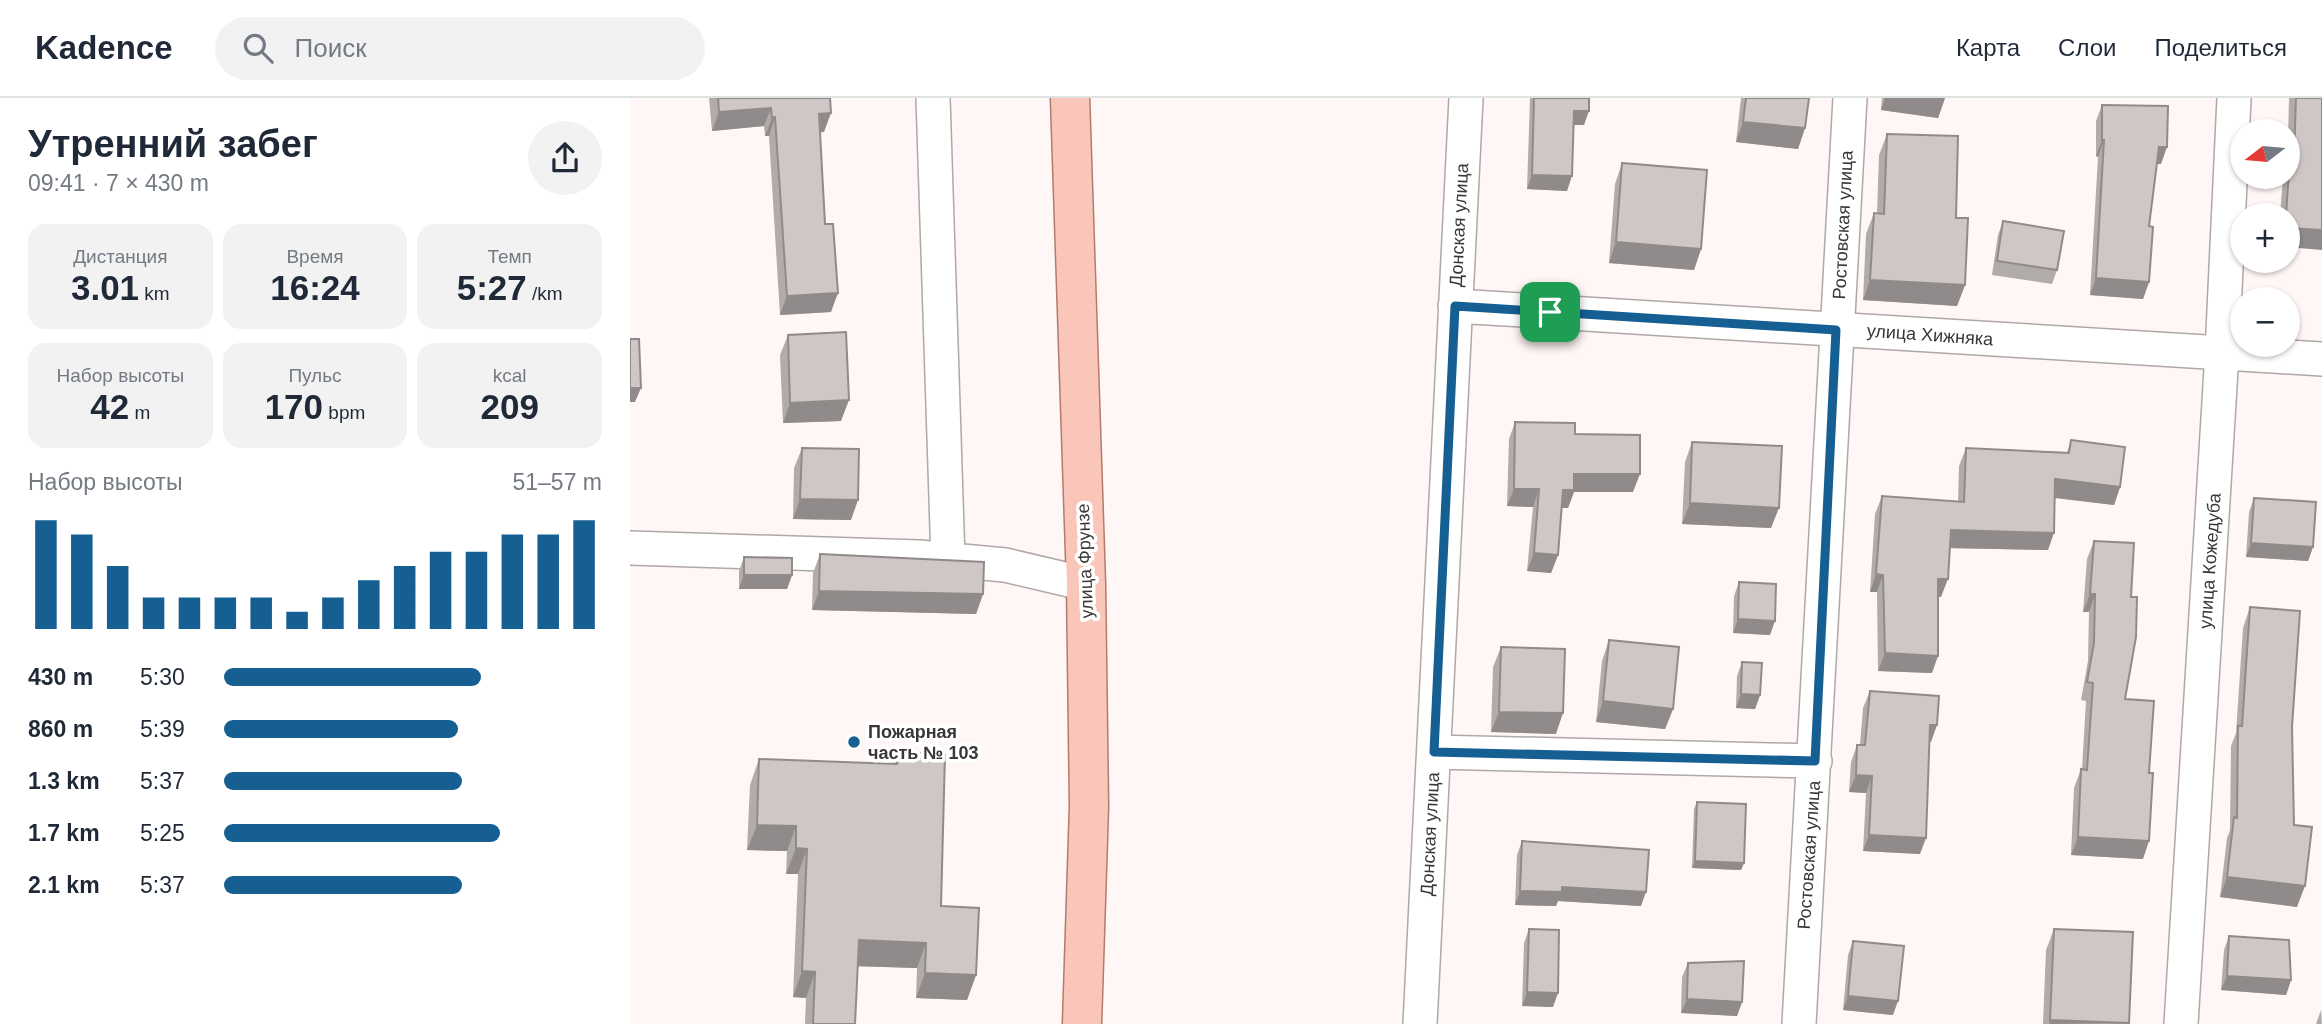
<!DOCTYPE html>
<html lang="ru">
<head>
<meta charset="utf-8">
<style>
	body { margin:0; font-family:Helvetica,sans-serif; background:#f2f2f3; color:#1f2937; height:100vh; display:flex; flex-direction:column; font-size:26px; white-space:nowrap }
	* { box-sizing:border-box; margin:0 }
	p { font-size:23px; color:#747a83 }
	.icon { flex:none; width:38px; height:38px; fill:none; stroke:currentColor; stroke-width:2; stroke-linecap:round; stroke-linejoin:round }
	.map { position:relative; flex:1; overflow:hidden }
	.side { display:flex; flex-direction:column; background:#fff; width:630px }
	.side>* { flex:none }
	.needle { width:46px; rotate:254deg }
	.tools { position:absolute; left:1600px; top:21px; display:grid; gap:14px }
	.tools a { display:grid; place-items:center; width:70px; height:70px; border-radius:50%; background:#fff; box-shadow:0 2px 5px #0004; font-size:35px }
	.pin { position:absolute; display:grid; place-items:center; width:60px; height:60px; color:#fff; margin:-30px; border-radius:14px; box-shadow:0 4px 10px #0006 }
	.round { display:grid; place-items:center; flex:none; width:74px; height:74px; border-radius:37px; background:#f2f2f3 }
	.overview { display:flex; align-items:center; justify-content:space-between; height:119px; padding:0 28px }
	h1 { font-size:38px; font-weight:600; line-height:52px }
	.stats { display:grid; grid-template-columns:repeat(3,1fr); gap:10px; height:119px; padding:7px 28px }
	.stats div { display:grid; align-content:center; border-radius:18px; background:#f2f2f3; text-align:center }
	.stats b { font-size:35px; font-weight:600 }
	.stats small { font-size:19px; font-weight:400 }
	.stats p { font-size:19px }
	.chart { height:196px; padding:14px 28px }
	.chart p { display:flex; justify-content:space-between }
	.chart svg { width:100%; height:126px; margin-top:7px; stroke:#155f93; stroke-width:6 }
	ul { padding:0 28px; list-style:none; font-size:23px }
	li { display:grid; grid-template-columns:112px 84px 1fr; align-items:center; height:52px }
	li i { height:18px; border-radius:9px; background:#155f93 }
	header { display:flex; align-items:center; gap:42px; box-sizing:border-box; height:98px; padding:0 35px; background:#fff; border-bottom:2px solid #e0e1e3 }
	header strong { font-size:33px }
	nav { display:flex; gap:38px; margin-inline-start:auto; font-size:24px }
	.search { width:490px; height:63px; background:#f2f2f3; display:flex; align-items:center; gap:18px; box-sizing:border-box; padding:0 24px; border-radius:38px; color:#747a83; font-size:26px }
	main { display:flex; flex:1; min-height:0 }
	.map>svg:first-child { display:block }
</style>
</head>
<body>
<header>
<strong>Kadence</strong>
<div class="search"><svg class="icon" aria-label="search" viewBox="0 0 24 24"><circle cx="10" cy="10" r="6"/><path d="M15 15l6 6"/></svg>Поиск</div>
<nav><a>Карта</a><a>Слои</a><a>Поделиться</a></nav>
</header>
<main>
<section class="side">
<div class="overview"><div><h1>Утренний забег</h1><p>09:41 · 7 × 430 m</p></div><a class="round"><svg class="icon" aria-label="share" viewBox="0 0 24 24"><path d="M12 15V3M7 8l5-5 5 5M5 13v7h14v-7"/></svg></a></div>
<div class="stats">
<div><p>Дистанция</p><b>3.01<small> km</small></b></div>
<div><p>Время</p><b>16:24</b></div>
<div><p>Темп</p><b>5:27<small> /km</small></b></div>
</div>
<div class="stats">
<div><p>Набор высоты</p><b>42<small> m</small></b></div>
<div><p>Пульс</p><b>170<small> bpm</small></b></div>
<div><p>kcal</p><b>209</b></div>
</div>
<div class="chart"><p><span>Набор высоты</span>51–57 m</p>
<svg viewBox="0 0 160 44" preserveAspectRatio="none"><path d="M5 44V6M15 44V11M25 44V22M35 44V33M45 44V33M55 44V33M65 44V33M75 44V38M85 44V33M95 44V27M105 44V22M115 44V17M125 44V17M135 44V11M145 44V11M155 44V6"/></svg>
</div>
<ul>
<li><b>430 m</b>5:30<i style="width:68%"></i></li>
<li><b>860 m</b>5:39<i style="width:62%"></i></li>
<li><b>1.3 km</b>5:37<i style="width:63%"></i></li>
<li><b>1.7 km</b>5:25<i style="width:73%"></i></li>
<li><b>2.1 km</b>5:37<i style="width:63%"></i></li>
</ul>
</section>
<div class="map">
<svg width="1692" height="926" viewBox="0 0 1692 926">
	<rect width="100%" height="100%" fill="#fff7f5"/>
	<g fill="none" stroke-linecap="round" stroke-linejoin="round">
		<defs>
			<path id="minor" d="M303,0l15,462
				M825,208l867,53
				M0,450l289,9 86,8 81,19
				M804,654l381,9
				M790,926l46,-926
				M1169,926l51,-926
				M1551,926l41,-671 12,-255"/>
			<path id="major" d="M440,0l16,486 3,222 -7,218"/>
		</defs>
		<!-- minor casing -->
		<use href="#minor" stroke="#afa8a6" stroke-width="36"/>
		<!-- major casing -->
		<use href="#major" stroke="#b47b6d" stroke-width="41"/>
		<!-- minor -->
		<use href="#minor" stroke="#fff" stroke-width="33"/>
		<!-- major -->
		<use href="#major" stroke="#f9c6b9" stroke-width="38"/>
	</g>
	<!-- wall -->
	<path fill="#b1aba9" d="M79,0h121l-6,34h-4l11,180 -51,3 -11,-179h-4l-1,-10 -52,5z
		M900,0h59l-5,27h-10l-7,66 -40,-2z
		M1111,0h68l-4,30 -7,21 -62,-7z
		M1252,0h63l-7,20 -57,-8z
		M1659,0h33l-35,117h-7l3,-38h4z
		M1472,7l59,59h-4l-8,62v56l-6,17 -53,-4 8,-138 -2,-1v-35z
		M1257,36l69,84 9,67 -8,21 -94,-6 3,-66 8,-21h3l2,-58z
		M992,65l79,86 -7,21 -85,-7 6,-79z
		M1373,123l54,49 -5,14 -60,-9 6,-40z
		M158,237l53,86 -58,2 -3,-68z
		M885,324l60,12 58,58h-59l-6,16h-6l-4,47 -7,18 -24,-2 6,-64 -26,-1 2,-67z
		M1441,342l49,47 -6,18 -59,-7 -7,52 -98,-2 -9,49h-3l-6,76 -54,-2 -1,-79h-7l5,-78 7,-18 76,6 1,-36 7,-18 101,4z
		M1062,344l79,86 -89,-4 3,-62z
		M172,350l49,72 -58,-1 1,-51z
		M1624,400l59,49 -5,14 -62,-4 3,-45z
		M1464,443l31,158 18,160 -72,-4 3,-67 7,-19h1l4,-68 -5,-1 7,-39 1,-49h-6l4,-53z
		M190,456l163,40 -7,20 -164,-4 1,-37z
		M114,459l48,18 -5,14h-48v-18z
		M1109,484l31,53 -37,-2 1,-37z
		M1620,509l42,120 2,98 3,82 -77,-10 7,-59 3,-8 1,-84 5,-13 7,-105z
		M979,542l64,69 -8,20 -69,-7 6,-61z
		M871,549l55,87 -65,-2 2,-65z
		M1112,564l18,33 -5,14 -19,-1 1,-32z
		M1240,593l61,51h-1l-10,112 -57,-3 3,-58 -17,-1 2,-30 6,-17h3l3,-37z
		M267,654l44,154 35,69 -9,25 -51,-2 1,-30 -59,-2 -3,58h-50l1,-26 -13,-1 5,-123h-12l1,-23 -40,-1 3,-65 9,-26 134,5z
		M1067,704l47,61 -3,7 -49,-2 2,-59z
		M892,743l119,65 -83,-5 -2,5 -41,-1 2,-50z
		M899,831l24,78 -31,-1 2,-63z
		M1424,831l75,94v1h-86l3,-74z
		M1599,838l62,44 -5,15 -65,-5 3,-40z
		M1223,843l40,74 -50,-5 5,-55z
		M1058,865l54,39 -5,14 -56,-3 1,-36z
		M1691,912l1,14h-6z"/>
	<!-- shaded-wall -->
	<path fill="#908b8a" d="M1255,0h60l-7,20 -57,-8z
		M141,10l-7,18 -52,5 7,-19z
		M944,13h15l-5,14h-15z
		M201,15l-7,19 -12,1 7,-19z
		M145,19l-6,19h-4l7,-18z
		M1113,24l62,6 -7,21 -62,-7z
		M1472,42h2l-6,17 -2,-1z
		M1529,49h8l-6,17h-8z
		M902,77l40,1 -5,15 -40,-2z
		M1657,130l35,2v20l-35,-3z
		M986,144l85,7 -7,21 -85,-7z
		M1466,180l53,4 -6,17 -53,-4z
		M1240,182l95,5 -8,21 -94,-6z
		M208,195l-7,19 -51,3 7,-19z
		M0,290h11l-6,14h-5z
		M219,302l-8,21 -58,2 7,-20z
		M944,376h66l-7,18h-59l-6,16h-11l6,-18z
		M1425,381l65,8 -6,18 -66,-8z
		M884,391h25l-6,18 -26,-1z
		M170,401l58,1 -7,20 -58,-1z
		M1060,405l89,5 -8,20 -89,-4z
		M1321,432l103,3 -6,17 -103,-2z
		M1621,445l62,4 -5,14 -62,-4z
		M904,455l24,2 -7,18 -24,-2z
		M1246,476l7,1 -6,17h-7z
		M114,477h48l-5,14h-48z
		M1308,481h10l-7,18 -9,-1z
		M189,493l164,3 -7,20 -164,-4z
		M1460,496h5l-6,18h-6z
		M1108,521l37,2 -5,14 -37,-2z
		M1255,555l53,3 -6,17 -54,-2z
		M1111,596l19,1 -5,14 -19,-1z
		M973,603l70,8 -8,20 -69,-7z
		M869,614l64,1 -7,21 -65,-2z
		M1300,627h7l-6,17h-7z
		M1226,677l16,1 -6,17 -17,-1z
		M127,727l39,1 -9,25 -40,-1z
		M1239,737l57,3 -6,16 -57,-3z
		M1448,739l71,4 -6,18 -72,-4z
		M166,750l11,1 -9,25h-12z
		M1065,763l49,2 -3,7 -49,-2z
		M1597,779l78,9 -8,21 -77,-10z
		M932,789l84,5 -5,14 -83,-5 -2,5 -41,-1 5,-14z
		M229,842l67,3 -9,25 -67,-2z
		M172,873l13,1 -9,26 -13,-1z
		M295,875l51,2 -9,25 -51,-2z
		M1597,878l64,4 -5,15 -65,-5z
		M897,894l31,1 -5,14 -31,-1z
		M1218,898l50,5 -5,14 -50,-5z
		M1057,901l55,3 -5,14 -56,-3z
		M1420,922l79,3 -80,1z"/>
	<!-- building -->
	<path fill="#cec7c5" stroke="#908b8a" stroke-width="2" d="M88,0h112l1,15 -12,1 6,110h8l5,69 -51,3 -12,-179 -3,1 -1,-10 -52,4z
		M904,0h55v13h-15l-2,65 -40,-1z
		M1116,0h63l-4,30 -62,-6z
		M1666,0h26v132l-35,-2v-13h-1l4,-58h4z
		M1472,7l66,1 -1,41h-8l-10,79 4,1 -4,55 -53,-4 8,-138h-2z
		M1257,36l71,2 -2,82h12l-3,67 -95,-5 4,-67 10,1z
		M992,65l85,7 -6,79 -85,-7z
		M1373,123l61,10 -7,39 -60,-9z
		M216,234l3,68 -59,3 -2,-68z
		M0,241h9l2,49h-11z
		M885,324l60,1v11l65,1v39h-66v16h-11l-5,65 -24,-2 5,-64h-25z
		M1441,342l54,7 -5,40 -65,-8 -1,54 -103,-3 -3,49h-10v77l-53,-3 -2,-78 -7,-1 6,-78 82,6 2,-54 103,5z
		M1062,344l90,4 -3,62 -89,-5z
		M172,350l57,1 -1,51 -58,-1z
		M1624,400l62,4 -3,45 -62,-4z
		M1464,443l40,2 -3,54h6l-1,40 -11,62 29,2 -5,72h4l-4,68 -71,-4 3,-68 6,1 6,-87 -6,-1 7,-39 1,-49h-5z
		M190,456l164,8 -1,32 -164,-3z
		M114,459l48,1v17h-48z
		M1109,484l37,2 -1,37 -37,-2z
		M1620,509l50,4 -8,116 2,98 18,2 -7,59 -78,-9 7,-60 3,1 1,-92h4z
		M979,542l70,7 -6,62 -70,-8z
		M871,549l64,2 -2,64 -64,-1z
		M1112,564l20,1 -2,32 -19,-1z
		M1240,593l69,5 -2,29h-7l-4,113 -57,-3 3,-59 -16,-1 1,-30h8z
		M267,654l48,2 -4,152 38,2 -3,67 -51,-2 1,-30 -67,-3 -4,84h-42l2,-52 -13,-1 5,-122 -11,-1v-22l-39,-1 2,-66 138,5z
		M1067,704l49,2 -2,59 -49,-2z
		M892,743l127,9 -3,42 -84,-5v5l-42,-1z
		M899,831l30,1 -1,63 -31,-1z
		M1424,831l79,3 -4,91 -79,-3z
		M1599,838l60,4 2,40 -64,-4z
		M1223,843l51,5 -6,55 -50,-5z
		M1114,863l-2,41 -55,-3 1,-36z"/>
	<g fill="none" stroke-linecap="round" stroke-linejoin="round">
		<defs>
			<path id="route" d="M825,208l381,24 -21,431 -381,-9z"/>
		</defs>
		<!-- route casing -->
		<use href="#route" stroke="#fff" stroke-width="14"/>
		<!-- route -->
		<use href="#route" stroke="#155f93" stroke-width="9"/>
	</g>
	<!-- markers -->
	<circle fill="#155f93" stroke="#fff" stroke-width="2.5" cx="224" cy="644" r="7"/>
	<g text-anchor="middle" stroke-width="7" stroke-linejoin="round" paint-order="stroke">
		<!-- street labels -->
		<g font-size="18" fill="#3a3736" stroke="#fff">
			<text transform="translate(829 127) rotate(-87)" y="6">Донская улица</text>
			<text transform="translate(1213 127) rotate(-87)" y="6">Ростовская улица</text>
			<text transform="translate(1300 237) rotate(4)" y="6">улица Хижняка</text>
			<text transform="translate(455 463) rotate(-92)" y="6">улица Фрунзе</text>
			<text transform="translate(1580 463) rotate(-86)" y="6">улица Кожедуба</text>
			<text transform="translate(800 736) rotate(-87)" y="6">Донская улица</text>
			<text transform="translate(1179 757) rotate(-86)" y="6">Ростовская улица</text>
		</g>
		<!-- poi labels -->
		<g font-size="18" font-weight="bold" fill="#3a3736" stroke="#fff" text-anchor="start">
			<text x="238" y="640">Пожарная<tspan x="238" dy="21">часть № 103</tspan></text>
		</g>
	</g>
</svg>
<div class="tools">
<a><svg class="needle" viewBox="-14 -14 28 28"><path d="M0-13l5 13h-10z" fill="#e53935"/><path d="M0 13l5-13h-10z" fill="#747a83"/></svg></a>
<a>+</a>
<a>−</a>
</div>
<div class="pin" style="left:920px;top:214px;background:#1e9e55"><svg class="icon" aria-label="arrive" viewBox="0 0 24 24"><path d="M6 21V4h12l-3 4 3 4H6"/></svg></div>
</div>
</main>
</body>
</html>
